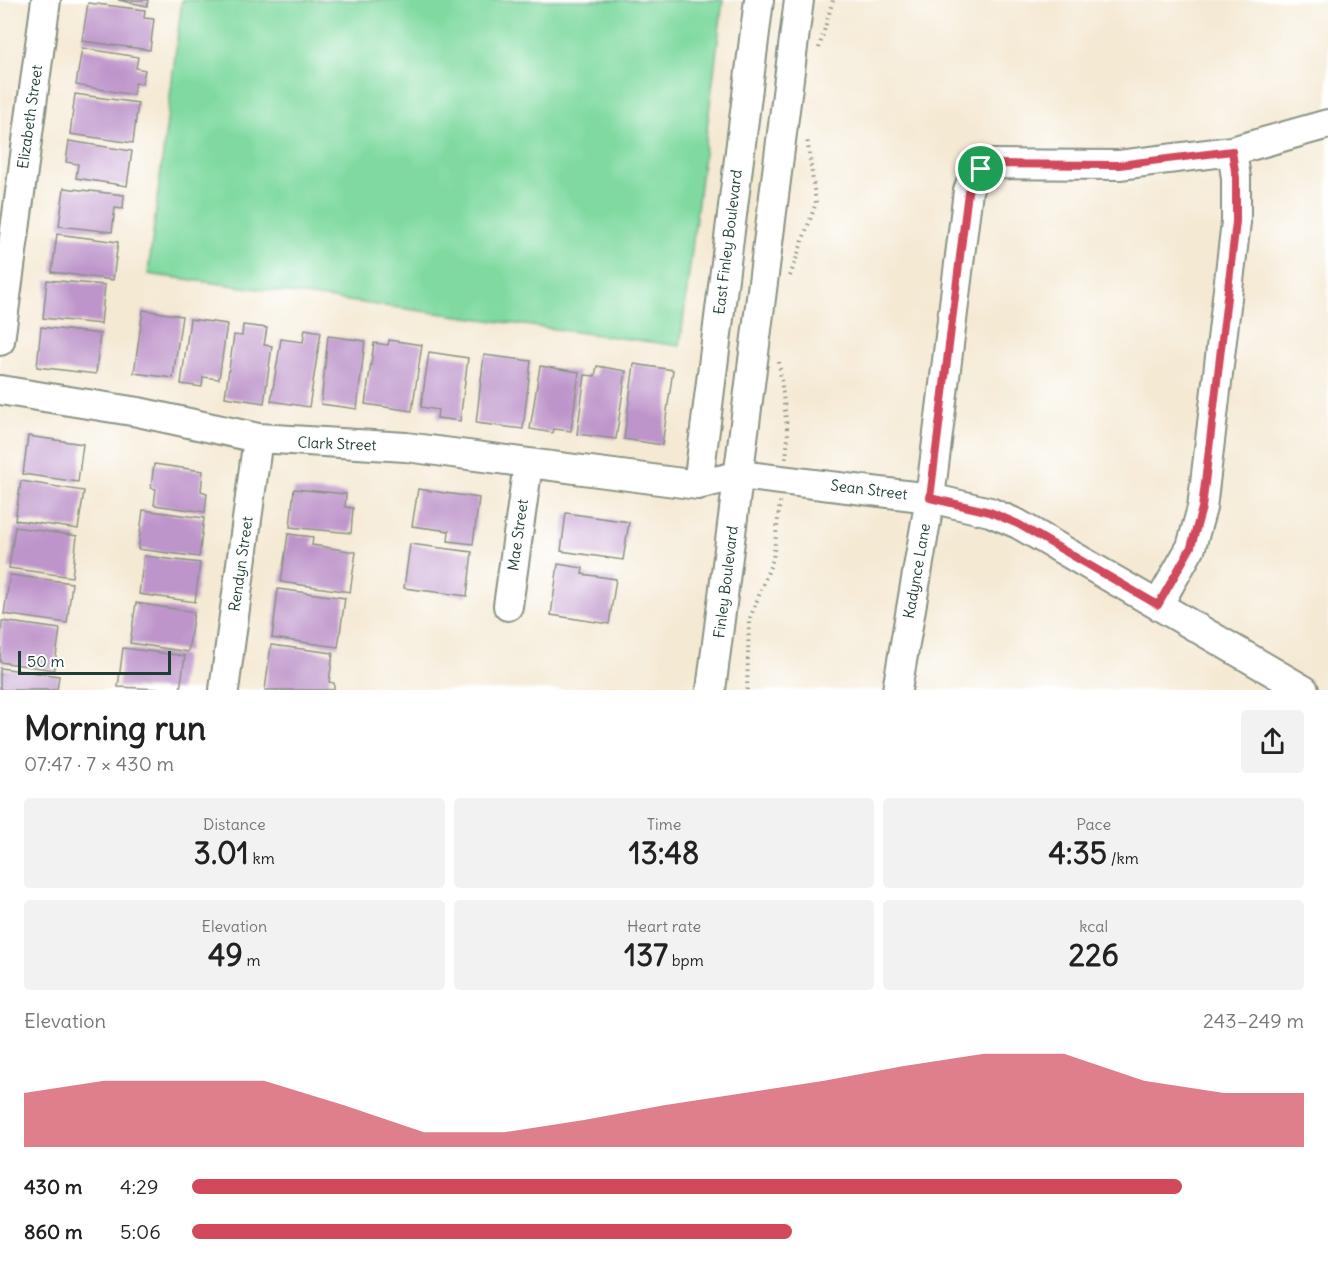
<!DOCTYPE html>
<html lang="en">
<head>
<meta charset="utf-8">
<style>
	body { margin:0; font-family:Delius,sans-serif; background:#f2f2f2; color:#222; height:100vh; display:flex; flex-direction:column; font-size:22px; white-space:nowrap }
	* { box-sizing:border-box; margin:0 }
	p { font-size:20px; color:#767676 }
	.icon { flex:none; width:33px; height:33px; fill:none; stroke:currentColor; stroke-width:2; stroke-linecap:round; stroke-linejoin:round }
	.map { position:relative; height:690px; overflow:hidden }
	.side { display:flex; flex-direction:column; background:#fff; flex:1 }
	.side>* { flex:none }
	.scale { position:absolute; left:18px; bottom:15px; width:153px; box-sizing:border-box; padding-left:6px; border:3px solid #1f3d34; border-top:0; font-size:16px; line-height:21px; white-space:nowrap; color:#1f3d34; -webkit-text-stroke:4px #fff; paint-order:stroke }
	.pin { position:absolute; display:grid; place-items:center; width:51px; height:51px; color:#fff; margin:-26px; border:3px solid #fff; border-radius:50%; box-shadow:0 2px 6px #0007 }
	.round { display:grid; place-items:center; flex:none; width:63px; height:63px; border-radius:6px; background:#f2f2f2 }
	.summary { display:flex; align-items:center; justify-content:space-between; height:102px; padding:0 24px }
	h1 { font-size:33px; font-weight:800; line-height:45px }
	.metrics { display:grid; grid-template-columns:repeat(3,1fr); gap:9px; height:102px; padding:6px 24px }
	.metrics div { display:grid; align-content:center; border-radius:6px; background:#f2f2f2; text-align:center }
	.metrics b { font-size:30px; font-weight:800 }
	.metrics small { font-size:16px; font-weight:400 }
	.metrics p { font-size:16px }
	.chart { height:168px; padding:12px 24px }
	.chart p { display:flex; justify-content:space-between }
	.chart svg { width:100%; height:108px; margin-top:6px; fill:#d1495b; opacity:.7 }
	ul { padding:0 24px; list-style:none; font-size:20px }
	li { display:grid; grid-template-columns:96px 72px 1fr; align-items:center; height:45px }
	li i { height:15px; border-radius:8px; background:#d1495b }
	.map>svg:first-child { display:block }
</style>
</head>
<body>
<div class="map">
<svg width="1328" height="690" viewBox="0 0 1328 690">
	<rect width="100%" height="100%" fill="#fff"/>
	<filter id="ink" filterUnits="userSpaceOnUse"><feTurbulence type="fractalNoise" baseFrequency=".0167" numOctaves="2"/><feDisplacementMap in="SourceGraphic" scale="12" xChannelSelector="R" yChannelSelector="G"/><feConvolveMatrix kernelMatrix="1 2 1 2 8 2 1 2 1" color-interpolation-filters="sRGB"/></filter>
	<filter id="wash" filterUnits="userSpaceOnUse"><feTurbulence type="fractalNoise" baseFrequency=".008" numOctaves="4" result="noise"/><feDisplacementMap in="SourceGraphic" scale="24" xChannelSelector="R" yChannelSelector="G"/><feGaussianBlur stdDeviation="1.35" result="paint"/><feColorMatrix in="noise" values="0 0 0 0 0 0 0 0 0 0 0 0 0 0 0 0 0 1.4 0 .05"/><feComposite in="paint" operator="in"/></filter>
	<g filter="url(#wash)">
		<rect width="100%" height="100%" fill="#f4e9d3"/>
		<!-- green -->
		<path fill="#80daa0" stroke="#508c6a" stroke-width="1.5" d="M182,0h541l-43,346 -532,-72z"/>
		<g id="blocks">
			<!-- building -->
			<path fill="#be95ca" d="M118,0h30l-1,6z
				M88,3l57,7 -1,8 10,1 -4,31 -68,-9z
				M82,48l56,9 -2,11 9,2 -3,14 -7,-1 -2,12 -57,-10z
				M75,94l63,9 -5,40 -63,-9z
				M69,141l63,10 -5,35 -51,-8 2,-14 -12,-2z
				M64,188l60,7 -1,14 -8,-1 -3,24 -53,-6z
				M57,234l61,8 -5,38 -61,-8z
				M47,280l58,5 -4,39 -58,-6z
				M143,310l39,6 -9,62 -39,-5z
				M190,319l37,5 -8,55 -16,-2 -1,10 -21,-3z
				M243,325l24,3 -3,17 8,1 -8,57 -39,-6 9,-62 8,1z
				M41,327l59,7 -4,40 -59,-7z
				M305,329l16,3 -12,75 -38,-6 10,-62 22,3z
				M328,336l37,5 -8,68 -36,-5z
				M389,340l33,5 -10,66 -47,-7 9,-61 14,2z
				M429,352l39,6 -8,63 -23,-3 1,-8 -17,-3z
				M484,355l47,6 -8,68 -47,-6z
				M634,364l39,6 -11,75 -38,-6z
				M540,366l39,6 -8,59 -17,-2 -1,4 -23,-4z
				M597,366l29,5 -10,68 -39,-5 8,-59 10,1z
				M28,436l55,8 -5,38 -55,-8z
				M154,464l49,7 -2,20 6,2 -2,19 -51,-7 2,-16 -5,-1z
				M21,481l63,10 -6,38 -63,-9z
				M294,489l52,5 -1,13 8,1 -2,25 -61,-6z
				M418,489l61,9 -6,46 -25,-3 1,-10 -37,-5z
				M143,510l61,8 -5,39 -61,-8z
				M566,513l63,9 -6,38 -62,-9z
				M15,527l62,9 -5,41 -63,-9z
				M288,534l25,3 -1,8 44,7 -6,40 -69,-10z
				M410,544l62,8 -5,44 -63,-8z
				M144,556l56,7 -5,39 -56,-8z
				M558,564l25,4 -1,6 34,5 -7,45 -58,-9z
				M10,575l62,8 -5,40 -63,-9z
				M278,589l67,9 -7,49 -66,-9z
				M136,603l58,9 -6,40 -58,-9z
				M2,621l58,8 -6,41 -54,-8z
				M271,645l62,8 -4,29 5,1v7h-69z
				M123,648l62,8 -5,34 -62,-3z
				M0,668l59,8 -2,14h-54l-3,-2z"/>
		</g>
	</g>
	<g filter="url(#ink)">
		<use href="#blocks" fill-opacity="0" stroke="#8a9384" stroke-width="1.5"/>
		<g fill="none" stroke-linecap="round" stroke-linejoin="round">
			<defs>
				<path id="minor" d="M0,341l46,-341
					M0,390l138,22 120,26 148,9 292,38 42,-10 190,23 60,14 28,12 286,166
					M698,485l61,-485
					M1158,605l33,-58 11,-39 34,-286v-44l-4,-27
					M508,606l20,-142
					M224,690l34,-252
					M711,690l88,-690
					M897,690l33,-192 38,-307 4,-12 9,-10 11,-5 127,1 113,-14 96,-27"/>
			</defs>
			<!-- minor casing -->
			<use href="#minor" stroke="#8a9384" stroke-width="32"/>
			<!-- path -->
			<path stroke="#8a9384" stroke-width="4" stroke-dasharray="1.5 4.5" stroke-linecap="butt" d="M819,48l14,-48
				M790,276l26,-73 -9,-65
				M779,362l9,74 -2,23
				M747,690l2,-69 24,-62 7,-57"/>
			<!-- minor -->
			<use href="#minor" stroke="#fff" stroke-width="28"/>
		</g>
	</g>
	<g fill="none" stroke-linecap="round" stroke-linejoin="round" filter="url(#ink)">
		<defs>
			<path id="route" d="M1232,151l4,27v44l-34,286 -11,39 -33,58 -140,-81 -28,-12 -60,-14 38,-306c5,-15 10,-22 24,-28l127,1z"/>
		</defs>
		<!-- route casing -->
		<use href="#route" stroke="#fff" stroke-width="12"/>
		<!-- route -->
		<use href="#route" stroke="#d1495b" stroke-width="8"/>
	</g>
	<g text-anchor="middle" stroke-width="4.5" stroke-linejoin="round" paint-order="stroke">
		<!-- street labels -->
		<g font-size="15" fill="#1f3d34" stroke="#fff">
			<text transform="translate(30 117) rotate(-82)" y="5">Elizabeth Street</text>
			<text transform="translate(728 242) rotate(-83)" y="5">East Finley Boulevard</text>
			<text transform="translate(337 444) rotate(2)" y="5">Clark Street</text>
			<text transform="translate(869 490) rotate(7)" y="5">Sean Street</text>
			<text transform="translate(518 535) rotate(-82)" y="5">Mae Street</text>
			<text transform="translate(241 564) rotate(-82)" y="5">Rendyn Street</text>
			<text transform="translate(917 571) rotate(-80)" y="5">Kadynce Lane</text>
			<text transform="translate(726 582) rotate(-83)" y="5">Finley Boulevard</text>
		</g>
	</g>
</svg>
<div class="scale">50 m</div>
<div class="pin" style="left:981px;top:169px;background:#1e9e55"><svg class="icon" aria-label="arrive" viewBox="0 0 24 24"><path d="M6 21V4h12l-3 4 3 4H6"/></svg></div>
</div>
<section class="side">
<div class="summary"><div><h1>Morning run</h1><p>07:47 · 7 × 430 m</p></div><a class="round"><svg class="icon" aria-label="share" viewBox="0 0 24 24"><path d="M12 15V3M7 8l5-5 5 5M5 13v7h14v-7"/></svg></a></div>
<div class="metrics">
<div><p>Distance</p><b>3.01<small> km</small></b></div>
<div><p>Time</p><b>13:48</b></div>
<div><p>Pace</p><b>4:35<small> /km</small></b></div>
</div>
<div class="metrics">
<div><p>Elevation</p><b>49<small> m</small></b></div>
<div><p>Heart rate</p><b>137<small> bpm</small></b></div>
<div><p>kcal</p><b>226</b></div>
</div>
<div class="chart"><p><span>Elevation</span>243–249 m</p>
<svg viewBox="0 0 160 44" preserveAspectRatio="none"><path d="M0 44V22L10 17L20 17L30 17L40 27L50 38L60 38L70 33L80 27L90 22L100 17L110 11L120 6L130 6L140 17L150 22L160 22V44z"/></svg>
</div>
<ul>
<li><b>430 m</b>4:29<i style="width:89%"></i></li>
<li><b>860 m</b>5:06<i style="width:54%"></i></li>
</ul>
</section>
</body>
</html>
